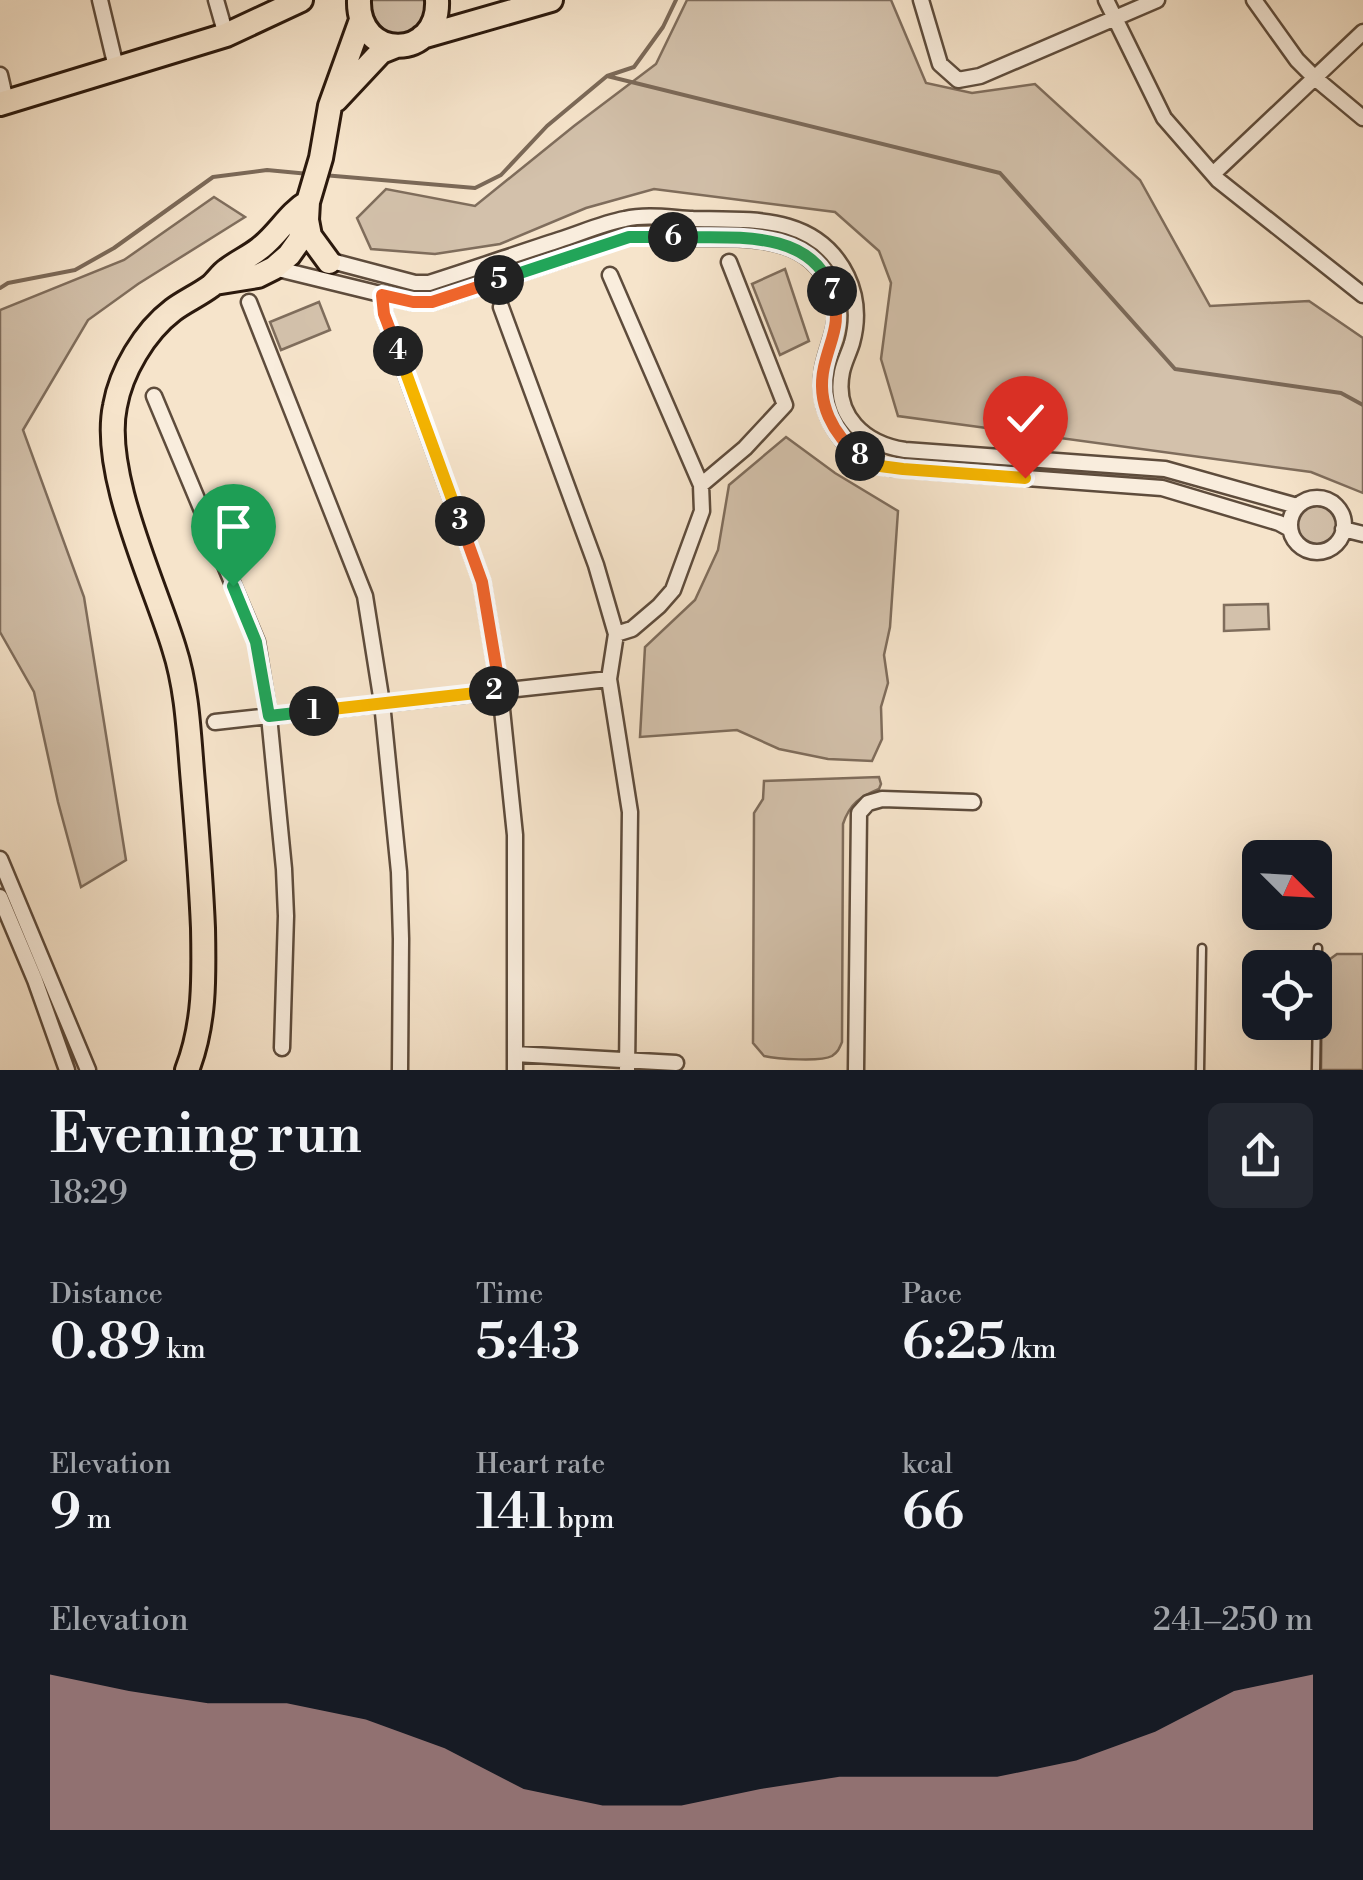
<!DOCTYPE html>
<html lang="en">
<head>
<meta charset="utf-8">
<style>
	body { margin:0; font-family:"Libre Bodoni",serif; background:#242831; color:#f1f3f6; height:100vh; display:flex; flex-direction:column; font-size:38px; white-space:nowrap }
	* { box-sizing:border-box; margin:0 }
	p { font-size:32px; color:#9ea1a6 }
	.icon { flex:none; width:55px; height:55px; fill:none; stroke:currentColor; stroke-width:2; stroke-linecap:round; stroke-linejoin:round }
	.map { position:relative; height:1070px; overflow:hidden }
	.drawer { display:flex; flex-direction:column; background:#171b24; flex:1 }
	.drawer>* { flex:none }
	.needle { width:65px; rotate:114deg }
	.fabs { position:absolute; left:1242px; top:840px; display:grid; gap:20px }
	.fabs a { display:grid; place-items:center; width:90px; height:90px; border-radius:15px; background:#171b24; box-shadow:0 10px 40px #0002; font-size:50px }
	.pin { position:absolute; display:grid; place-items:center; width:85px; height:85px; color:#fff; margin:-102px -42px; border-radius:50% 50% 50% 0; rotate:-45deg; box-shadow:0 0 10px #0007 }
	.pin .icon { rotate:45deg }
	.km { position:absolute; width:50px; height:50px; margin:-25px; border-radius:50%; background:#222; color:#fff; font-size:28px; line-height:50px; text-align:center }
	.round { display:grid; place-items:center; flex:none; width:105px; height:105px; border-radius:15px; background:#242831 }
	.overview { display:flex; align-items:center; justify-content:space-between; height:170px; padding:0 50px }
	h1 { font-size:55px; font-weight:600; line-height:75px }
	.metrics { display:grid; grid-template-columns:repeat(3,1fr); gap:15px; height:170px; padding:10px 50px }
	.metrics div { display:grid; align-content:center }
	.metrics b { font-size:50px; font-weight:600 }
	.metrics small { font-size:28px; font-weight:400 }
	.metrics p { font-size:28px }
	.chart { height:280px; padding:20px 50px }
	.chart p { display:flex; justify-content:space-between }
	.chart svg { width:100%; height:180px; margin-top:10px; fill:#c59692; opacity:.7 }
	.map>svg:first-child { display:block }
</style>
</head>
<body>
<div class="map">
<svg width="1363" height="1070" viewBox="0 0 1363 1070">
	<rect width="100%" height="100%" fill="#f6e4cb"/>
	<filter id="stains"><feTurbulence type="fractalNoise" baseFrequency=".002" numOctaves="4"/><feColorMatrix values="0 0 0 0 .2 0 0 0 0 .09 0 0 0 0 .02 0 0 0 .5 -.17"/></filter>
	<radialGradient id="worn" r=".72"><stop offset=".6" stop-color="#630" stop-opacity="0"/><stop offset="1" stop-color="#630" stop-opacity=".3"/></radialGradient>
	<!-- green -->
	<path fill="#d3c1ab" stroke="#7f6d5c" stroke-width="2.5" d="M371,0h56c-2,8 -2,18 -7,24 -19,26 -50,4 -49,-24z
		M687,0h204l35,83 46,10 63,-9 105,96 70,126 99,-5 54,37v155l-52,-21 -413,-56 -17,-57 10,-76 -12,-32 -44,-39 -181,-23 -68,19 -86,36 -65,10 -64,-5 -14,-31 29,-29 89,17 99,-80 82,-62z
		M214,197l31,20 -107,67 -50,36 -65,110 61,167 42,263 -45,27 -23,-85 -24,-110 -34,-60v-322l124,-50z
		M785,269l24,72 -29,14 -28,-71z
		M319,302l11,28 -49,20 -11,-28z
		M786,437l49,36 63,38 -8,116 -6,28 4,28 -7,24 1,32 -10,22 -44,-2 -49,-10 -42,-19 -97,7 5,-90 50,-47 23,-50 11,-65z
		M1295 525a22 22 0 1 1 44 0a22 22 0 1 1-44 0Z
		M1268,604l1,25 -45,2v-26z
		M879,777l2,7 -2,5c-19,8 -29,14 -36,35l-1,218c-3,7 -4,10 -10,14 -11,6 -55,3 -68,0l-11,-13 1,-230 9,-14 1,-18z
		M1337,954h26v116h-42l1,-95 4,-13z"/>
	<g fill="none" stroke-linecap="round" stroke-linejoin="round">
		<!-- stream -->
		<path stroke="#7b6958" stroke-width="4" d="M607,76l393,97 175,196 166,24 22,12
			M323,175l152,13 26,-13 46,-49 60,-50 27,-9 29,-40 13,-27
			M0,288l8,-5 67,-13 39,-22 99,-71 54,-7 42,4"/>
		<defs>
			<path id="lane" d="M1200,1070l2,-122
				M1316,1070l2,-122"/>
			<path id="street" d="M100,0l16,67
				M216,0l10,35
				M921,0l19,64 18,16 22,-4 177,-76
				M1106,0l58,118 54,62 145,115
				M1254,0l43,60 18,18 48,40
				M0,75l6,26
				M1213,174l150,-142
				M324,259l91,24h14c44,-14 87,-29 130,-43 22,-7 44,-17 66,-21 21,-5 46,-1 68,0 58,1 124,-5 154,57 10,21 11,45 5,67 -3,10 -8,19 -10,29 -9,44 23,72 63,78l260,19 132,37
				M274,268l139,34h19c44,-14 87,-29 131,-43 21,-7 43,-17 65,-22 19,-3 42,0 61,1 50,1 119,-7 141,50 14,34 -1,49 -7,81 -7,40 17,84 57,96 7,3 15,3 23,4l259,19 117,35 11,6
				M610,275l91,210
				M382,295l2,19 98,268 18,108 15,145v235
				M249,302l116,294 17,107 17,169 2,67 -1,131
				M501,307l95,258 20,69 -7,45 21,133 -3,258
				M154,396l103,246 12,74 15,153 2,47 -4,132
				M1290 525a27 27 0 1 1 54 0a27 27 0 1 1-54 0Z
				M1343,529l20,5
				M616,634l16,-5 27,-23 14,-16 29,-79 -1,-26 44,-37 40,-43 -56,-143
				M215,722l394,-43
				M0,859l88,211
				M0,897l35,83 32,90
				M515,1054l161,9
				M856,1070l3,-257 9,-10 14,-4 91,3"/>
			<path id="primary" d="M359,0c-2,62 81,60 78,0
				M422,37l129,-37
				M336,100l45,-48 15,-6
				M0,104l226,-69 75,-35
				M307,220l3,16 19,26
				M215,283l43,-7 16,-8 15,-13 10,-14 8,-21 1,-18 13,-44 9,-52 31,-86
				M187,1070c18,-46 17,-93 16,-142 -2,-49 -6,-96 -10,-145 -4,-44 -5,-92 -19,-135 -20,-66 -73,-175 -59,-242 6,-34 29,-74 58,-96 12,-9 26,-15 38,-24 6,-5 10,-12 16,-16 10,-8 22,-13 32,-21 19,-14 29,-35 49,-47"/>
		</defs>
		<!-- lane casing -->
		<use href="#lane" stroke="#5e4c3c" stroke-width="11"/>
		<!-- street casing -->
		<use href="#street" stroke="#5e4c3c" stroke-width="19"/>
		<!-- primary casing -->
		<use href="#primary" stroke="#2b190d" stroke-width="28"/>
		<!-- lane -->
		<use href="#lane" stroke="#f9eddd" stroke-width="6"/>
		<!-- street -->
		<use href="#street" stroke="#f9eddd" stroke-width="14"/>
		<!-- primary -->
		<use href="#primary" stroke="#f6e4cb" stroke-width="22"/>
	</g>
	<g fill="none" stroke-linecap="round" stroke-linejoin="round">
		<defs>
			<path id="split-1" d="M233,586l23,56 13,74 45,-5"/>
			<path id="split-2" d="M314,711l180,-20"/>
			<path id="split-3" d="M460,521l22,61 18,108 -6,1"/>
			<path id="split-4" d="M398,351l62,170"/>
			<path id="split-5" d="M398,351l-14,-37 -2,-19 31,7h19l67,-22"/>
			<path id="split-6" d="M499,280l130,-43h44"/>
			<path id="split-7" d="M673,237c53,2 138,-11 159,54"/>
			<path id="split-8" d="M832,291c10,34 -1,45 -8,76 -8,36 9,68 36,89"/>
			<path id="split-9" d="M860,456l20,10 23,3 122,9"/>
		</defs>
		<!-- split-1 casing -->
		<use href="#split-1" stroke="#fff" stroke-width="20"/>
		<!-- split-2 casing -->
		<use href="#split-2" stroke="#fff" stroke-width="20"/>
		<!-- split-3 casing -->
		<use href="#split-3" stroke="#fff" stroke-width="20"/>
		<!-- split-4 casing -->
		<use href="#split-4" stroke="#fff" stroke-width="20"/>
		<!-- split-5 casing -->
		<use href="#split-5" stroke="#fff" stroke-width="20"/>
		<!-- split-6 casing -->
		<use href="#split-6" stroke="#fff" stroke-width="20"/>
		<!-- split-7 casing -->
		<use href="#split-7" stroke="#fff" stroke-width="20"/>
		<!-- split-8 casing -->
		<use href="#split-8" stroke="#fff" stroke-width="20"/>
		<!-- split-9 casing -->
		<use href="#split-9" stroke="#fff" stroke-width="20"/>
		<!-- split-1 -->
		<use href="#split-1" stroke="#22a559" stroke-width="12"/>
		<!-- split-2 -->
		<use href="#split-2" stroke="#f5b400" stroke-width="12"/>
		<!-- split-3 -->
		<use href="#split-3" stroke="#f0652b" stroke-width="12"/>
		<!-- split-4 -->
		<use href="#split-4" stroke="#f5b400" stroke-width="12"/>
		<!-- split-5 -->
		<use href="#split-5" stroke="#f0652b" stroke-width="12"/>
		<!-- split-6 -->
		<use href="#split-6" stroke="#22a559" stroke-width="12"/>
		<!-- split-7 -->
		<use href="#split-7" stroke="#22a559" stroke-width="12"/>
		<!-- split-8 -->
		<use href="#split-8" stroke="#f0652b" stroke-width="12"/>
		<!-- split-9 -->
		<use href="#split-9" stroke="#f5b400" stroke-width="12"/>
	</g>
	<rect width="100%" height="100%" filter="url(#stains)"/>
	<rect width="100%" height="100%" fill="url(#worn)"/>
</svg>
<div class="fabs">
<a><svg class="needle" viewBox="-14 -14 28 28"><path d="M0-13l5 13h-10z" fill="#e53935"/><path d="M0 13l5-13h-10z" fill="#9ea1a6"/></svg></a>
<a><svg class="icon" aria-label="locate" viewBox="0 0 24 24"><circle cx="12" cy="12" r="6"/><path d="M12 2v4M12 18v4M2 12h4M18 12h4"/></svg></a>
</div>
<div class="pin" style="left:233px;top:586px;background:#1e9e55"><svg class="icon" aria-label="arrive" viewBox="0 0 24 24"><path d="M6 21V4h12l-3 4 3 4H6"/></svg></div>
<div class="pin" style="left:1025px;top:478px;background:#d93025"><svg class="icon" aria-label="check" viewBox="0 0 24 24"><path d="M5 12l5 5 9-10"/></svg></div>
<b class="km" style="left:314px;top:711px">1</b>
<b class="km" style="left:494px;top:691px">2</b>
<b class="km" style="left:460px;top:521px">3</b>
<b class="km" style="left:398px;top:351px">4</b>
<b class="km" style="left:499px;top:280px">5</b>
<b class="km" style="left:673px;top:237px">6</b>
<b class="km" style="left:832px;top:291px">7</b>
<b class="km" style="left:860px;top:456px">8</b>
</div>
<section class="drawer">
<div class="overview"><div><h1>Evening run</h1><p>18:29</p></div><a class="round"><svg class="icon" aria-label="share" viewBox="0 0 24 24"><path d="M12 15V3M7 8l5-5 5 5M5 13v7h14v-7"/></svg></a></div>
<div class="metrics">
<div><p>Distance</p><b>0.89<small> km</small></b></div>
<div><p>Time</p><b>5:43</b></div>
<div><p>Pace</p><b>6:25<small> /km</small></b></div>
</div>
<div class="metrics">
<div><p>Elevation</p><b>9<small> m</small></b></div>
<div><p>Heart rate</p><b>141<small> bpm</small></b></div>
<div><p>kcal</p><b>66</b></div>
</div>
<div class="chart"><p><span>Elevation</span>241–250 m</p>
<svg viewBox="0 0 160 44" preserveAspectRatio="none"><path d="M0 44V6L10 10L20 13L30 13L40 17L50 24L60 34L70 38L80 38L90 34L100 31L110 31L120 31L130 27L140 20L150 10L160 6V44z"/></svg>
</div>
</section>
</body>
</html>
